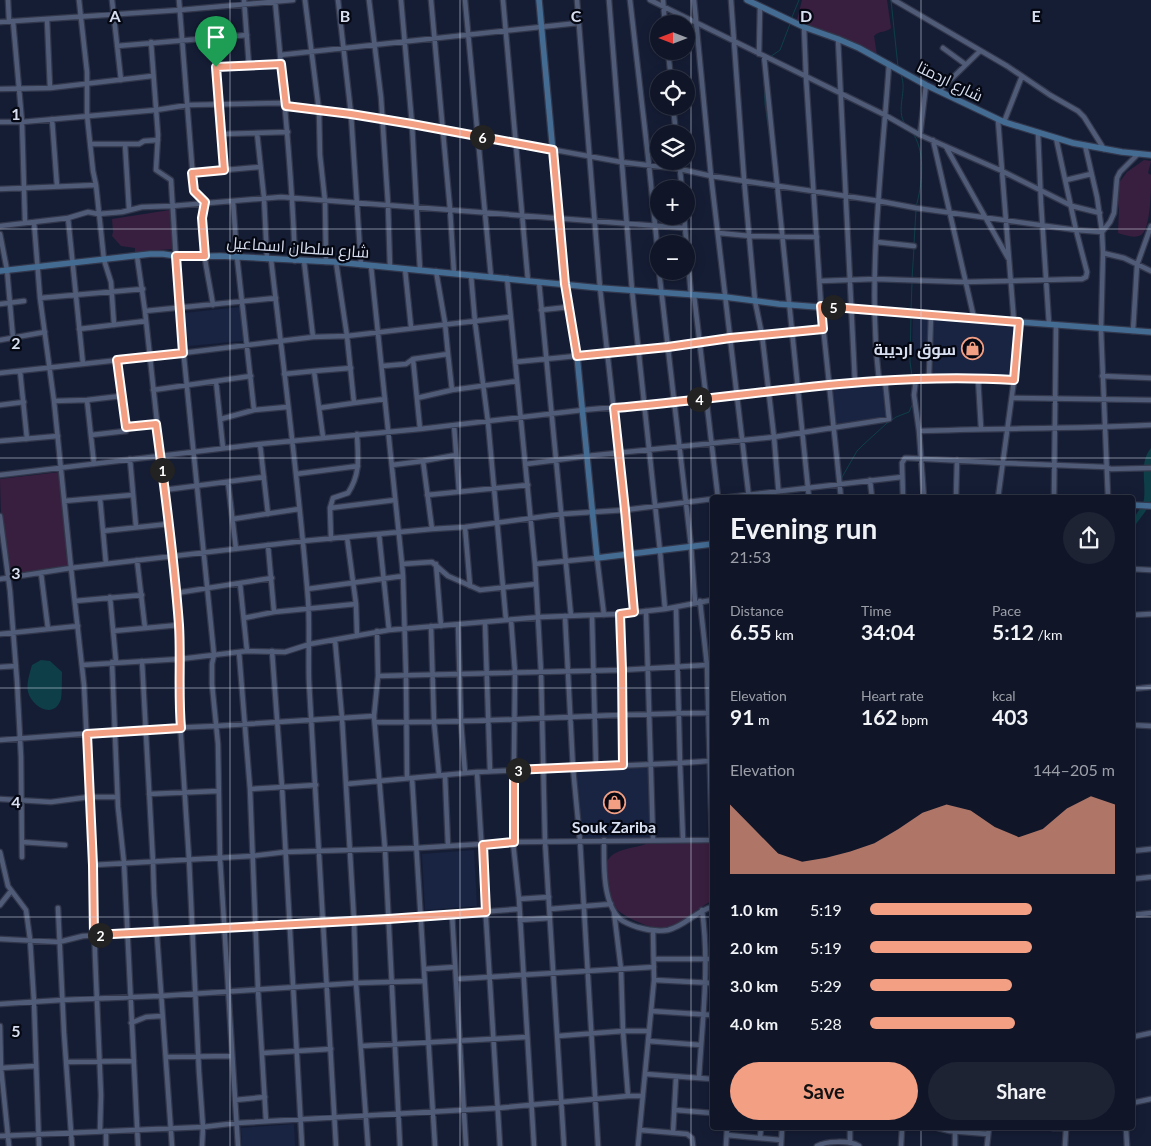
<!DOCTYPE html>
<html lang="en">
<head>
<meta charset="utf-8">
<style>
	body { margin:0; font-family:Lato,Cairo,sans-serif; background:#1e2334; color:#f1f3f6; height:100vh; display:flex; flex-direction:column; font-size:19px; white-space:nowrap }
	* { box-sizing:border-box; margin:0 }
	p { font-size:16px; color:#9c9fa8 }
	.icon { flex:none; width:28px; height:28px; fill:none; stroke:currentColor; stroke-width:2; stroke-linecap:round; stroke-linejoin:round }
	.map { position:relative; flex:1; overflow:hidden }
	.panel { position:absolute; left:710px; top:495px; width:425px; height:635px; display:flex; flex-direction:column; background:#101628; border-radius:5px; box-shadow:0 2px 12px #0003,0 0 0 1px #303545 }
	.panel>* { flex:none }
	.needle { width:32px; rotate:270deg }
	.tools { position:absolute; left:650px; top:15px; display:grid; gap:10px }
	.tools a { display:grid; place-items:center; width:45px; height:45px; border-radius:50%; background:#101628; box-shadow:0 2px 12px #0003,0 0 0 1px #303545; font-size:25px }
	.pin { position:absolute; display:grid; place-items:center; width:42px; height:42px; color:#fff; margin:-51px -21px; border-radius:50% 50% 50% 0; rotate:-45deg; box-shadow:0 0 5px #0007 }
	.pin .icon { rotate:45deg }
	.km { position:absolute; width:25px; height:25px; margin:-12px; border-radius:50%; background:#222; color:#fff; font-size:14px; line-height:25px; text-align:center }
	.round { display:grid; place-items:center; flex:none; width:52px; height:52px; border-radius:26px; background:#1e2334 }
	.overview { display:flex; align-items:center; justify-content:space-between; height:85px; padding:0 20px }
	h1 { font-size:28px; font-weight:700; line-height:38px }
	.metrics { display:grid; grid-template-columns:repeat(3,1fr); gap:8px; height:85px; padding:5px 20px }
	.metrics div { display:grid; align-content:center }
	.metrics b { font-size:21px; font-weight:700 }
	.metrics small { font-size:14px; font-weight:400 }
	.metrics p { font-size:14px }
	.chart { height:140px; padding:10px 20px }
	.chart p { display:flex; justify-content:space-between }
	.chart svg { width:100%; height:90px; margin-top:5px; fill:#f39f84; opacity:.7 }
	.primary-button { display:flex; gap:10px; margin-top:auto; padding:10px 20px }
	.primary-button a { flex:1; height:58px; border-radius:30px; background:#f39f84; color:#111; font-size:20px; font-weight:700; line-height:58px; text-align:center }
	.primary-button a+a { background:#1e2334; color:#f1f3f6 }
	ul { padding:0 20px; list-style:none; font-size:16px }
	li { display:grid; grid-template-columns:80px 60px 1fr; align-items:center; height:38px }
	li i { height:12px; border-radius:6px; background:#f39f84 }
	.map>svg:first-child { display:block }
</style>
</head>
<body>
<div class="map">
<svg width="1151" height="1146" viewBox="0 0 1151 1146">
	<rect width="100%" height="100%" fill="#151d35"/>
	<!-- built -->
	<path fill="#192442" d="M240,307l3,34 -55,5 -4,-33z
		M932,318l83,7 -3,54 -82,-5z
		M913,319h17l-2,32 -16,-1z
		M884,382l3,35 -52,9 -6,-39z
		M650,765l2,73 -71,2 -7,-71z
		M474,850l3,56 -52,4 -3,-56z
		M294,1124l1,22h-53l-1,-18z"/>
	<!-- green -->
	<path fill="#391f3f" d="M802,0h85l4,28c-5,5 -12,2 -17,8l3,19 -80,-35z
		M1144,160l7,1 -3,12 3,2c0,13 0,54 -10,60 -7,4 -16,0 -23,-2l1,-23 -3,-20 2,-6 9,-12z
		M170,210l2,39 -37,3v-4l-14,-2 -9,-10 1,-4 -1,-13z
		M60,472l8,94 -59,9 -8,-61 -1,-35z
		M708,840l4,4v57c-18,8 -31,26 -53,27 -11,0 -42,-14 -47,-24 -3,-7 -5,-18 -6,-26 0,-6 -2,-13 2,-18 8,-13 30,-11 42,-18z"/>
	<!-- water -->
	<path fill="#0e3e48" d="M1151,448v53l-6,11 -12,16c-1,-15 10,-18 11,-29 2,-17 -5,-37 7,-51z
		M41,660l9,1 12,11c0,5 0,24 -1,27 -7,21 -29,8 -33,-7 -2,-8 2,-20 4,-27z"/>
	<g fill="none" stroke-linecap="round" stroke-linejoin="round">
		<!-- stream -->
		<path stroke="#0e3e48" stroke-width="1" d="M891,0l7,67
			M792,17l7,-17
			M770,57l10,-7 10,-26
			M901,75c7,16 -6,34 4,49
			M764,81l1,23 5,35
			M914,135c12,20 8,50 2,72
			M914,244l2,-34
			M912,279l2,-31
			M911,311l1,-28
			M911,315l-1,47 2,14
			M841,479l16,-28 6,-6 23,-21 10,-7 13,-5 4,-9"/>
		<defs>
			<path id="street" d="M8,0l1,21
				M79,0l8,72v43l6,56 3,14 8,75 7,22 3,43
				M112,0l9,80
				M179,0l15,191 11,11c-8,33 3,70 8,103
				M244,0l5,66 32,-2
				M275,0c8,87 17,174 20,261
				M305,0l14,111 1,44 5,46 1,61
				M338,0l13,114 10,151
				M369,0l12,97 7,107 2,63
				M401,0l11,124 8,146
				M431,0l19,209 4,64
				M465,0l26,277
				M503,0l25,281
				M577,0l23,288 25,222 9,102
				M609,0l23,290 28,261 5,58
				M630,0l19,165 10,99
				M650,0l235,115 35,20 82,36 70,35 28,7
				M663,0l2,24
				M694,0l17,176 38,322
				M731,0l13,179 11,122 7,34 12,102 5,61
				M894,0l113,66 43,29 28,16 6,6 20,32
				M47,19l3,69
				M13,21l9,101 3,100
				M0,22l180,-12 113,-10
				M804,27l2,50 15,229 20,192
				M214,37l10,132
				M838,39l17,344
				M151,42l7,93 -2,35 15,10 8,128 35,347 -2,9v20l6,60 2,114 18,288
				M117,46l130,-11
				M943,48l22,16
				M668,51l3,28
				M759,54l1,-48
				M280,55l298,-32
				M764,56l45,442
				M216,67l33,-1
				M0,89l50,-1 102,-12
				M939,91l41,-40
				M673,106l3,28
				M52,119l5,67
				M998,120l16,202
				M0,122h22l134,-12 32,-5 92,-2 6,3 65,8 61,10 209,38 59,7 31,7 168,25 37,7 160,22 -20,-92
				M1004,122l18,-46
				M257,133l7,65 3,61
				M1038,133l3,70 8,121
				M222,134l66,-2
				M920,135l6,-50
				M933,140l41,178
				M91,144h48l5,-3 14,-1
				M125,144l4,65
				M1085,145l12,52 5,35
				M946,147l62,111
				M679,161l3,28
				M192,173l68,-6
				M1066,180l25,-6
				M0,189l96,-4
				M233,201l4,56 17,153
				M684,216l7,79
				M68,218l15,146
				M34,222l6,76 14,103 17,167 13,117 9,180 2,90 6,140 -1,36
				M0,226l68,-8 20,-6 10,2 24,-2 20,-5 30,-1 109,-9 404,31
				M1102,232l8,-10 4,-9 3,-35 3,-6 18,-18
				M719,233l31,3 67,1
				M0,234l7,36 6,68
				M877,242l37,4
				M1103,253l21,5 27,13
				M137,256l8,55 34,314v81l10,153 10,213 4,55 -1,19
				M271,259c13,113 28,226 37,340 2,28 0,55 1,83l27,464
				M304,261l9,76
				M336,262l11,74 7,67 31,-4
				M371,266l31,298
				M405,269l6,58
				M436,271l9,52 3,31
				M659,271l32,275 4,56
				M471,275l4,47 13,100 18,198
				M507,278l28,286 6,108 4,169 19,305
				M820,281l55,-2 89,3 118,-3 4,-2 1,-5 -11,-42 26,2 1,21 -2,77 7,168
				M539,282l32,334
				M694,295l24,203
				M40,298l103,-9
				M0,304l24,-3
				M541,310l28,-3
				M145,311l131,-13
				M79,329l67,-8
				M1133,331l4,-66 14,-39
				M0,340l45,-8
				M413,359l7,70
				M117,360l9,67
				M515,362l153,-15 62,-9 93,-9
				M382,366l24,-2 7,-5 35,-5 4,36 65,-9
				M20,371l7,68
				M314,371l37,-3
				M0,373l183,-20 130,-16 34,-1 163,-19
				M284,374l30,-3 9,66
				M1102,376l49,2
				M929,377l2,-62
				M978,378l36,2
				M916,379l-2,16 5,36 5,67
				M879,380c-12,-104 3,-212 10,-316
				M216,381l7,67
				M153,390l98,-14
				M417,398l35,-8
				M1012,398l139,2
				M87,400l7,64
				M54,401l33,-1 34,-4
				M0,405l24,-3
				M319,408l35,-5
				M221,419l33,-9 33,-3
				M454,425l5,66
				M919,431c77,-3 155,-2 232,-6
				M91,435l35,-4v-4l30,-3
				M0,441l58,-5
				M260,444l8,70
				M130,459l6,68
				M423,461l9,68
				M526,464l61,-8 187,-19 115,-18 -4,-39
				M392,465l31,-4 33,-6
				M296,474l62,-8
				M0,475l260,-31 160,-15 163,-19 154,-14 142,-16 50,-3 49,1 3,50
				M870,480l2,18
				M228,482l8,67
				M164,490l100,-13
				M427,495l101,-10
				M100,498l6,66
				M722,498l180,-21
				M903,498l-1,-35 3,-5h3l95,5 103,4 5,2 40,-1
				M956,498l1,-38
				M998,498l16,-118 5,-58
				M1054,498l2,-173
				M64,501l68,-6
				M330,508l65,-8
				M0,516l10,75 7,90 4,76 1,100
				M233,519l66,-10
				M465,527l5,59
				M103,531l65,-7
				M379,534l10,96
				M347,537l9,67 1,32
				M331,539l-1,-31 3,-10 15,-5c13,-20 10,-36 9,-59
				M268,545l6,67
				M137,560l8,68
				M436,564l5,62
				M535,564l62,-6 7,57
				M1132,569l19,1
				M41,573l7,56
				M403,576l3,100 1,102
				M0,579l71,-11 232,-27 129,-12 33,-2 97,-13 63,-4 87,-11
				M240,583l7,68
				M307,589l96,-13 -1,-12 30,-2 16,14 32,14 56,-6
				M176,593l96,-15
				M110,597l6,65
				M75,601l67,-6
				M700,601l7,64 5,175
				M646,611l7,228
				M620,614l2,56 1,95
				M1132,615l19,-1
				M565,616l8,152 7,73 18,305
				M592,616l4,151
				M244,618l30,-6 82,-8
				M511,620l4,52 -2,170 6,57 15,247
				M485,622l5,149
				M458,625l3,97 4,51
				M431,626l3,96 5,53
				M113,631l66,-6
				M377,631l1,45 -4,40 11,133 15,297
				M0,634l78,-8
				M335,640l7,78 12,202 2,63 12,163
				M272,651l10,136 20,359
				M239,652l11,137 8,201 8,131
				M142,661l11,201 1,32 18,252
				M112,662l6,145 6,56 14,283
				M82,665l98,-6 67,-8 38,1 25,-8 79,-14 152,-13 79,-3 45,-5 47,-9
				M0,667l16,-1
				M378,676l244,-6 85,-5
				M1132,689l19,-2
				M375,722c112,2 225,-9 337,-9
				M1132,725l19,1
				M0,740l146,-11 70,-3 158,-10
				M477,772l23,374
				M445,775l3,71
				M412,778l23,368
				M346,784l131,-12 203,-9 -4,-156
				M250,789l66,-4
				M149,794l69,-3
				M0,799l51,3 38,-5h28
				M604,840c0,23 -2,62 16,79 5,4 11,6 17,8 11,3 20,5 31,3 17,-4 28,-19 44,-23
				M683,840l-3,-77 29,-2
				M22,842l43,3
				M1132,851l19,-2
				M0,852l8,34 18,24 4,29 4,63 5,144
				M93,865l159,-9 33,-4 132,-4 96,-6 199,-2
				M1132,879l19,-2
				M519,899l30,-2
				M0,905l11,-14
				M58,908l6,125 8,113
				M550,909l61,-5
				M614,912l7,57 2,62 5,65
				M452,914l14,232
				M1132,915l19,-2
				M520,920l30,-2
				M0,939l59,3 24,-6 305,-17 131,-10
				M654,959h58
				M424,969l31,-2
				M456,979l198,-12
				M654,980l58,3
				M0,1004l62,-4 98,-4 196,-13 68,-2
				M651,1011l61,4
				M131,1023l15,-6 15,-1
				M0,1026l1,42 8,78
				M558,1036l65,-5h26
				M1132,1037l19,-4
				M648,1041l53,4
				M361,1046l166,-9
				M263,1053l68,-4
				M166,1057l66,-1
				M66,1062l68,-1
				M0,1068l35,-2
				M646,1074l66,5
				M699,1078c3,-56 11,-112 3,-168
				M235,1100l30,-3
				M1132,1103l19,-4
				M675,1110l37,3
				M850,1128v15
				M938,1128l12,3 38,3
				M1053,1128h13
				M1126,1128l1,18
				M640,1130l47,4 5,4 1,8
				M106,1131v15
				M673,1133l3,-56
				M727,1135l54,5
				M0,1136l203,-9 34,-4 261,-15 130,-12h15
				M760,1138l1,-10
				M638,1146l16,-166 -1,-49
				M726,1146l1,-18
				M781,1146l1,-18
				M817,1146c9,-5 32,-6 42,0
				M901,1146l1,-18
				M955,1146v-14
				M987,1146l2,-18
				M1065,1146l1,-18"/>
			<path id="secondary" d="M539,0l26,284 12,72 20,202 115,-14
				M747,0l57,27 34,12 21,9 67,37 78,37 69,21 49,9 29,3
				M0,271l150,-17h13l21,3 36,-1 116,6 264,26 125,9 54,7 372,28
				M1132,505l19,1"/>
		</defs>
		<!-- street casing -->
		<use href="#street" stroke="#32374b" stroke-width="7"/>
		<!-- secondary casing -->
		<use href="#secondary" stroke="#32374b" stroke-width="8"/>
		<!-- street -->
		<use href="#street" stroke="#4f5b77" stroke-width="4.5"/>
		<!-- secondary -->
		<use href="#secondary" stroke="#446c93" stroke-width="5.5"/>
	</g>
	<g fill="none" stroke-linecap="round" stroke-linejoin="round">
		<defs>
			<path id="route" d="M281,64l5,42 65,8 61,10 141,26 12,134 12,72 91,-9 62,-9 93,-9 -2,-23 198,16 -5,58c-134,-9 -267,17 -400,28l11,102 9,102 -14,2 2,56 1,95 -109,5v72l-31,3 3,67 -98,7 -294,16 -1,-70 -6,-131 94,-6c-3,-35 0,-69 -2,-103 -5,-67 -14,-135 -23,-201l-30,3 -9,-67 66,-7 -7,-97h29l-3,-38 3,-16 -11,-11 -2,-18 32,-3 -8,-103z"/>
		</defs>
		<!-- route casing -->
		<use href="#route" stroke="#fff" stroke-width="10"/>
		<!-- route -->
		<use href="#route" stroke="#f39f84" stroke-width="6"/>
	</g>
	<!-- grid -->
	<path fill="none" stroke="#d8dff0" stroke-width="1" stroke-opacity="0.55" d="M230,0v1146M460,0v1146M691,0v1146M921,0v498M0,229h1151M0,458h1151M0,688h712M1132,688h19M0,917h712M1132,917h19M921,1128v18"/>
	<!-- icons -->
	<defs>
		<symbol id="shop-ring" viewBox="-11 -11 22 22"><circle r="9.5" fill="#050812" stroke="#f39f84" stroke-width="1.5"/><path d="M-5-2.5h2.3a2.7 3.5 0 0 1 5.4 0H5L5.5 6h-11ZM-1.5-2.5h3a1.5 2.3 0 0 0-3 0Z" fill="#f39f84"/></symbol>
	</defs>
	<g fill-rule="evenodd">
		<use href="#shop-ring" x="960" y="336" width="25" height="25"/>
		<use href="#shop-ring" x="602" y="790" width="25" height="25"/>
	</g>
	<g text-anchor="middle" stroke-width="4.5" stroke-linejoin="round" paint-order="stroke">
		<!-- street labels -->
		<g font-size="16" fill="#d8dff0" stroke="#050812">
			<text transform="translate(950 81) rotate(26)" y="6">شارع اردمتا</text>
			<text transform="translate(298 247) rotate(4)" y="6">شارع سلطان اسماعيل</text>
		</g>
		<!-- poi labels -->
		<g font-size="16" font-weight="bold" fill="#d8dff0" stroke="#050812" text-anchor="end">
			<text x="956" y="355">سوق ارديبة</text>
			<text x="614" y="833" text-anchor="middle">Souk Zariba</text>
		</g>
	</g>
	<g font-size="16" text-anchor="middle" font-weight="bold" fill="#d8dff0" stroke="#050812" stroke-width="4.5" stroke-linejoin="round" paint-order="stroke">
		<text x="115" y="22">A</text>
		<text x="345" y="22">B</text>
		<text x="576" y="22">C</text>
		<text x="806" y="22">D</text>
		<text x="1036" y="22">E</text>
		<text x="16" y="120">1</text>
		<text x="16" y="349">2</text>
		<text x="16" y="579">3</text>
		<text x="16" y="808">4</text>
		<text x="16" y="1037">5</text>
	</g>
</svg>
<div class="tools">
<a><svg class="needle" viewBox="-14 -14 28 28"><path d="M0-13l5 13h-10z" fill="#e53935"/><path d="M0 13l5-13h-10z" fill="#9c9fa8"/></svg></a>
<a><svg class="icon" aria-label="locate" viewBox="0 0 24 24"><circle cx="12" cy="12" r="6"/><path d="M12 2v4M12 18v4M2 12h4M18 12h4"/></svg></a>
<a><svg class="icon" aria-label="layers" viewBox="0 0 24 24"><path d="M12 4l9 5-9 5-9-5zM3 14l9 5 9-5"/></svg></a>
<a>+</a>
<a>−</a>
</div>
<div class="pin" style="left:216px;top:67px;background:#1e9e55"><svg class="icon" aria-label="arrive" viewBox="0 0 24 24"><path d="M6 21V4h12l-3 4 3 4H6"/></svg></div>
<b class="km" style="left:162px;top:470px">1</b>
<b class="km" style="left:100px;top:935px">2</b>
<b class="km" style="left:518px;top:770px">3</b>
<b class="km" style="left:699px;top:399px">4</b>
<b class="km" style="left:833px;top:307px">5</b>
<b class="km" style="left:482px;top:137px">6</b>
<section class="panel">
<div class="overview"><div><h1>Evening run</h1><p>21:53</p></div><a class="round"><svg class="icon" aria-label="share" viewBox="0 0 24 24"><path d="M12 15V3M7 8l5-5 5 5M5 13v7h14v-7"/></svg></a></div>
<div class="metrics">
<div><p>Distance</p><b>6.55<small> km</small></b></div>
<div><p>Time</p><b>34:04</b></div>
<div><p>Pace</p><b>5:12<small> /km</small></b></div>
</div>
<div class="metrics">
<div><p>Elevation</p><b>91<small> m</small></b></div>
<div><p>Heart rate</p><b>162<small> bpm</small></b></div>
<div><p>kcal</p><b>403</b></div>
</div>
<div class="chart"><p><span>Elevation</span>144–205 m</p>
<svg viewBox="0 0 160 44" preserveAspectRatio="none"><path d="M0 44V10L10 22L20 34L30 38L40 36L50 33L60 29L70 22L80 14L90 10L100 13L110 21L120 26L130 22L140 12L150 6L160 10V44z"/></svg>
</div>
<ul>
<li><b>1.0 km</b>5:19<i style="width:66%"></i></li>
<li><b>2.0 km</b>5:19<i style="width:66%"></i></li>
<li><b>3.0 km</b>5:29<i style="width:58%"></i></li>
<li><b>4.0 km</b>5:28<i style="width:59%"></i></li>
</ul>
<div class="primary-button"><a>Save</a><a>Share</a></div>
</section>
</div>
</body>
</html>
